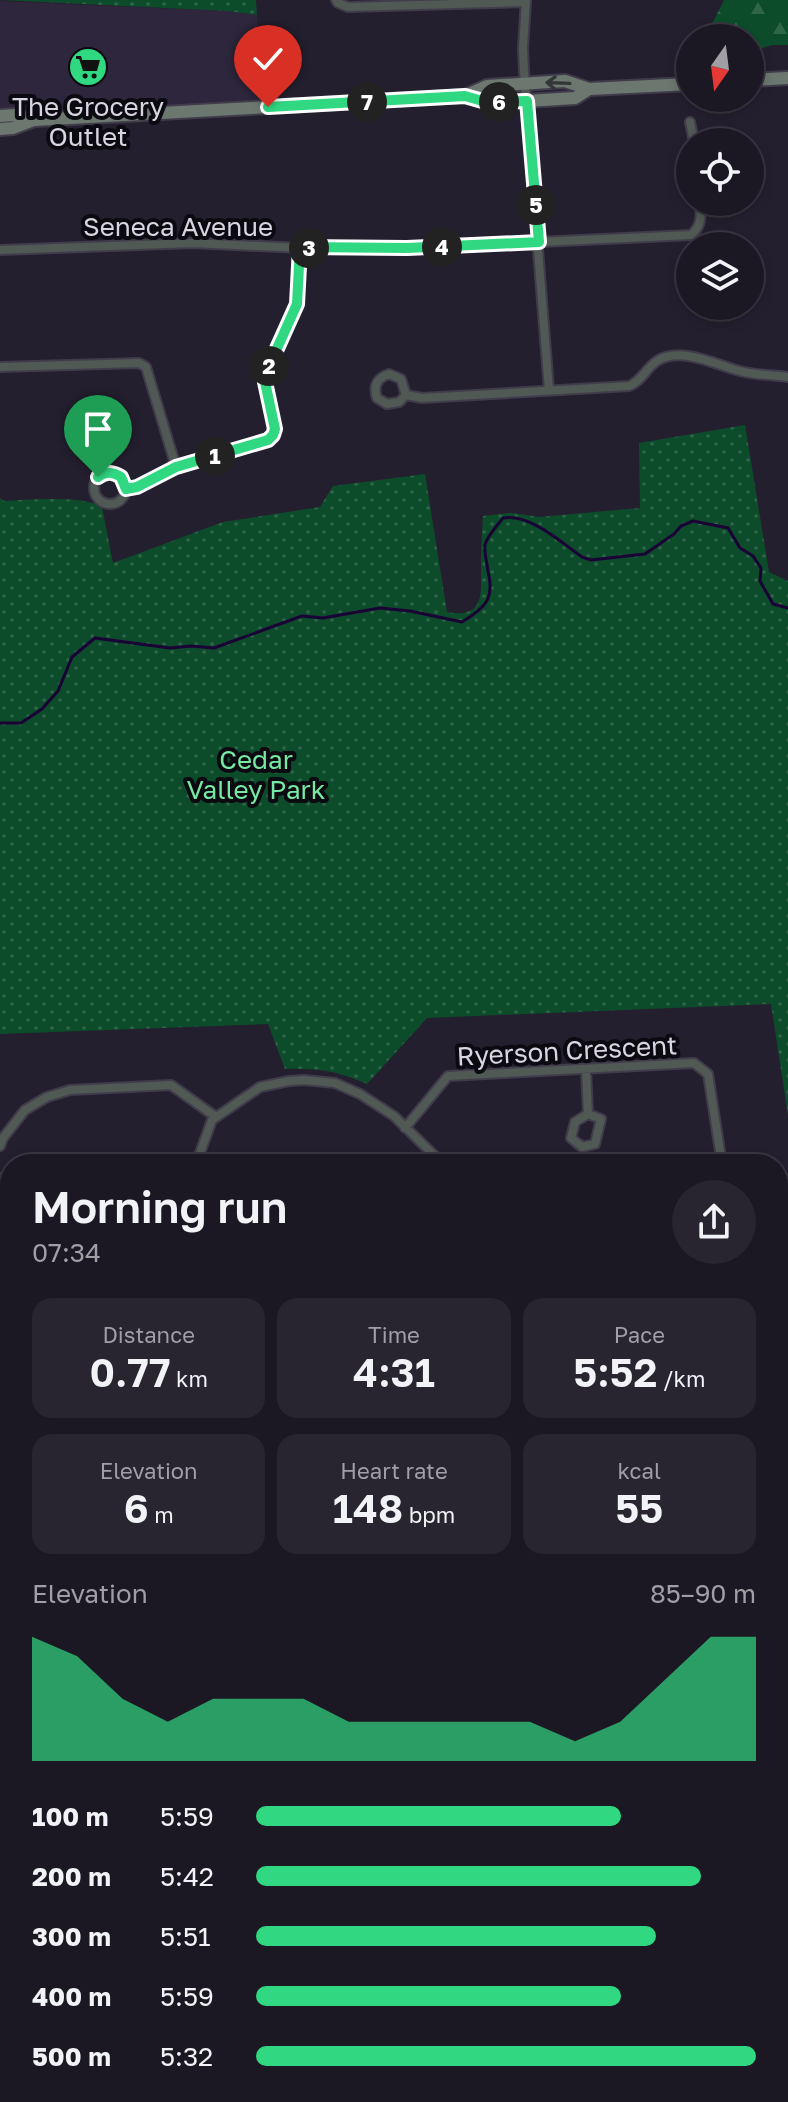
<!DOCTYPE html>
<html lang="en">
<head>
<meta charset="utf-8">
<style>
	body { margin:0; font-family:"Golos Text",sans-serif; background:#282430; color:#f1f3f6; height:100vh; display:flex; flex-direction:column; font-size:30px; white-space:nowrap }
	* { box-sizing:border-box; margin:0 }
	p { font-size:26px; color:#a09fa6 }
	.icon { flex:none; width:44px; height:44px; fill:none; stroke:currentColor; stroke-width:2; stroke-linecap:round; stroke-linejoin:round }
	.map { position:relative; flex:1; overflow:hidden }
	.side { position:absolute; left:0px; top:1154px; width:788px; height:948px; display:flex; flex-direction:column; background:#1b1723; border-radius:32px 32px 0 0; box-shadow:0 4px 12px #0003,0 0 0 2px #393641 }
	.side>* { flex:none }
	.needle { width:52px; rotate:194deg }
	.tools { position:absolute; left:676px; top:24px; display:grid; gap:16px }
	.tools a { display:grid; place-items:center; width:88px; height:88px; border-radius:50%; background:#1b1723; box-shadow:0 4px 12px #0003,0 0 0 2px #393641; font-size:40px }
	.pin { position:absolute; display:grid; place-items:center; width:68px; height:68px; color:#fff; margin:-82px -34px; border-radius:50% 50% 50% 0; rotate:-45deg; box-shadow:0 0 8px #0007 }
	.pin .icon { rotate:45deg }
	.km { position:absolute; width:40px; height:40px; margin:-20px; border-radius:50%; background:#222; color:#fff; font-size:22px; line-height:40px; text-align:center }
	.round { display:grid; place-items:center; flex:none; width:84px; height:84px; border-radius:42px; background:#282430 }
	.summary { display:flex; align-items:center; justify-content:space-between; height:136px; padding:0 32px }
	h1 { font-size:44px; font-weight:600; line-height:60px }
	.metrics { display:grid; grid-template-columns:repeat(3,1fr); gap:12px; height:136px; padding:8px 32px }
	.metrics div { display:grid; align-content:center; border-radius:20px; background:#282430; text-align:center }
	.metrics b { font-size:40px; font-weight:600 }
	.metrics small { font-size:22px; font-weight:400 }
	.metrics p { font-size:22px }
	.chart { height:224px; padding:16px 32px }
	.chart p { display:flex; justify-content:space-between }
	.chart svg { width:100%; height:144px; margin-top:8px; fill:#31d882; opacity:.7 }
	ul { padding:0 32px; list-style:none; font-size:26px }
	li { display:grid; grid-template-columns:128px 96px 1fr; align-items:center; height:60px }
	li i { height:20px; border-radius:10px; background:#31d882 }
	.map>svg:first-child { display:block }
</style>
</head>
<body>
<div class="map">
<svg width="788" height="2102" viewBox="0 0 788 2102">
	<defs>
		<pattern id="grass-tufts" width="24" height="20" patternUnits="userSpaceOnUse" patternTransform="scale(2)"><rect width="24" height="20" fill="#0c4c2a"/><path d="M3 7l-1-3M5 7V3M7 7l1-3M15 17l-1-3M17 17v-4M19 17l1-3" fill="none" stroke="#2f6549"/></pattern>
		<pattern id="forest-firs" width="22" height="20" patternUnits="userSpaceOnUse" patternTransform="scale(2)"><rect width="22" height="20" fill="#0c4c2a"/><path d="M5 1l3.5 6h-7zM16 11l3.5 6h-7z" fill="#2f6549"/></pattern>
		<pattern id="park-dots" width="8" height="8" patternUnits="userSpaceOnUse" patternTransform="scale(2)"><rect width="8" height="8" fill="#0c4c2a"/><path d="M2 2h.1M6 6h.1" fill="none" stroke="#2f6549" stroke-width="1.8" stroke-linecap="round"/></pattern>
	</defs>
	<rect width="100%" height="100%" fill="#241f2f"/>
	<!-- built -->
	<path fill="#2e263c" d="M0,1l227,10 30,4 5,90 -262,24z
		M778,1507l10,9v586h-338l205,-10h123z
		M264,2092h158l6,10h-158z"/>
	<!-- grass -->
	<path fill="url(#grass-tufts)" d="M788,2075v27h-55l-1,-10h46v-16z"/>
	<!-- forest -->
	<path fill="url(#forest-firs)" d="M724,0h64v45h-16l-16,5h-6v-12h-40l1,-12z
		M788,1432v82l-10,-9v-72z"/>
	<!-- park -->
	<path fill="url(#park-dots)" d="M0,0h256l1,15 -30,-4z
		M745,425l24,147 19,9v534l-17,-111 -344,14 -60,66c-30,-13 -49,-16 -82,-15l-17,-45 -268,10v-536l4,3c24,-1 78,-6 98,6l11,56 110,-41 97,-15 13,-21 92,-12 22,138c38,7 34,-18 34,-44 0,-17 1,-35 2,-52l28,-3 28,4 101,-9 -1,-65z
		M307,2092h45l7,10h-67z"/>
	<!-- garden -->
	<path fill="#0c4c2a" d="M778,1567l10,3v86l-4,4 -6,1z"/>
	<g fill="none" stroke-linecap="round" stroke-linejoin="round">
		<!-- stream -->
		<path stroke="#1a0236" stroke-width="3" d="M0,723h21l21,-14 16,-18 14,-34 23,-19 75,10 21,-2 23,2 88,-32 21,2 57,-10 30,3 52,11c23,-14 33,-23 26,-51 -1,-8 -4,-18 -3,-26 2,-9 12,-19 18,-27 26,-5 58,24 79,39l9,3 54,-6 29,-20 7,-8 12,-5 35,7 12,20 13,8 8,12 -1,13 13,23 15,4
			M778,1471h10"/>
		<defs>
			<path id="minor" d="M336,0l2,3 10,4 178,-5
				M526,0l-3,48 1,23 25,319
				M690,122l4,20
				M0,250l193,-7 131,6 83,-1 284,-13c11,-9 10,-19 9,-33
				M0,367l139,-4 7,4 30,100
				M406,395l-7,7 -12,2 -10,-6c-4,-12 0,-20 12,-24l12,5 5,16 16,3 207,-12c13,-5 17,-18 28,-25 24,-16 63,6 87,11 14,3 29,3 44,5
				M94 488a16 16 0 1 1 32 0a16 16 0 1 1-32 0Z
				M126,489l11,-2 39,-20 92,-27 7,-11 -10,-47 5,-18 27,-60 3,-57
				M586,1069l2,45 13,5 -6,25 -13,3 -11,-9 4,-16 13,-8
				M405,1128l43,-52 246,-13 14,11 14,90
				M0,1146l3,-8 22,-28 22,-13 23,-7 101,-5 45,32
				M196,1164l16,-44 48,-33 29,-6 15,-1 31,3 25,11 34,22 49,48
				M0,1178l10,24
				M0,1423l10,-2
				M0,1774l10,-4
				M0,2018l4,6 6,49
				M778,2070l10,-1
				M11,2092l1,10
				M663,2102l17,-10"/>
			<path id="secondary" d="M750,80l38,-2
				M465,96l22,-10 78,-5 24,8 101,-5
				M0,116l16,-1 18,5
				M0,129l13,-1 21,-8 431,-24 21,6 41,-1 48,-3 14,-9
				M0,1676l10,16
				M264,2092l6,10"/>
		</defs>
		<!-- minor casing -->
		<use href="#minor" stroke="#413c4b" stroke-width="12"/>
		<!-- secondary casing -->
		<use href="#secondary" stroke="#413c4b" stroke-width="16"/>
		<!-- minor -->
		<use href="#minor" stroke="#515954" stroke-width="8"/>
		<!-- secondary -->
		<use href="#secondary" stroke="#6c786f" stroke-width="12"/>
	</g>
	<!-- one-way arrows -->
	<defs><path id="oneway-shaft" d="M-6 0H5M1.5-3L5.5 0L1.5 3" fill="none" stroke-width="1.6" stroke-linecap="round" stroke-linejoin="round" transform="scale(2)"/></defs>
	<use stroke="#323637" href="#oneway-shaft" transform="translate(558 83) rotate(-178)"/>
	<g fill="none" stroke-linecap="round" stroke-linejoin="round">
		<defs>
			<path id="route" d="M98,477c9,-6 15,-5 23,0l5,12 11,-2 39,-20 92,-27 5,-5 2,-6 -10,-47 5,-18 27,-60 3,-57 107,1 132,-6 -12,-141 -41,1 -21,-6 -197,11"/>
		</defs>
		<!-- route casing -->
		<use href="#route" stroke="#fff" stroke-width="16"/>
		<!-- route -->
		<use href="#route" stroke="#31d882" stroke-width="10"/>
	</g>
	<!-- icons -->
	<defs>
		<symbol id="supermarket-disc" viewBox="-11 -11 22 22"><circle r="9.5" fill="#31d882" stroke="#0c0a11"/><path d="M-6-5.5h2.5l.6 2H6L4.5 2H-2.5L-4.4-4H-6ZM-1.5 3.2a1.3 1.3 0 1 0 .1 0ZM3 3.2a1.3 1.3 0 1 0 .1 0Z" fill="#111"/></symbol>
	</defs>
	<g fill-rule="evenodd">
		<use href="#supermarket-disc" x="66" y="45" width="44" height="44"/>
	</g>
	<g text-anchor="middle" stroke-width="8" stroke-linejoin="round" paint-order="stroke">
		<!-- poi labels -->
		<g font-size="26" fill="#d9d5e0" stroke="#0c0a11">
			<text x="88" y="116">The Grocery<tspan x="88" dy="30">Outlet</tspan></text>
		</g>
		<!-- street labels -->
		<g font-size="26" fill="#d9d5e0" stroke="#0c0a11">
			<text x="178" y="236">Seneca Avenue</text>
			<text transform="translate(567 1051) rotate(-3)" y="9">Ryerson Crescent</text>
		</g>
		<!-- park labels -->
		<g font-size="26" fill="#75eaa3" stroke="#0c0a11">
			<text x="256" y="769">Cedar<tspan x="256" dy="30">Valley Park</tspan></text>
		</g>
	</g>
</svg>
<div class="tools">
<a><svg class="needle" viewBox="-14 -14 28 28"><path d="M0-13l5 13h-10z" fill="#e53935"/><path d="M0 13l5-13h-10z" fill="#a09fa6"/></svg></a>
<a><svg class="icon" aria-label="locate" viewBox="0 0 24 24"><circle cx="12" cy="12" r="6"/><path d="M12 2v4M12 18v4M2 12h4M18 12h4"/></svg></a>
<a><svg class="icon" aria-label="layers" viewBox="0 0 24 24"><path d="M12 4l9 5-9 5-9-5zM3 14l9 5 9-5"/></svg></a>
</div>
<div class="pin" style="left:98px;top:477px;background:#1e9e55"><svg class="icon" aria-label="arrive" viewBox="0 0 24 24"><path d="M6 21V4h12l-3 4 3 4H6"/></svg></div>
<div class="pin" style="left:268px;top:107px;background:#d93025"><svg class="icon" aria-label="check" viewBox="0 0 24 24"><path d="M5 12l5 5 9-10"/></svg></div>
<b class="km" style="left:215px;top:456px">1</b>
<b class="km" style="left:269px;top:366px">2</b>
<b class="km" style="left:309px;top:248px">3</b>
<b class="km" style="left:442px;top:247px">4</b>
<b class="km" style="left:536px;top:205px">5</b>
<b class="km" style="left:499px;top:102px">6</b>
<b class="km" style="left:367px;top:102px">7</b>
<section class="side">
<div class="summary"><div><h1>Morning run</h1><p>07:34</p></div><a class="round"><svg class="icon" aria-label="share" viewBox="0 0 24 24"><path d="M12 15V3M7 8l5-5 5 5M5 13v7h14v-7"/></svg></a></div>
<div class="metrics">
<div><p>Distance</p><b>0.77<small> km</small></b></div>
<div><p>Time</p><b>4:31</b></div>
<div><p>Pace</p><b>5:52<small> /km</small></b></div>
</div>
<div class="metrics">
<div><p>Elevation</p><b>6<small> m</small></b></div>
<div><p>Heart rate</p><b>148<small> bpm</small></b></div>
<div><p>kcal</p><b>55</b></div>
</div>
<div class="chart"><p><span>Elevation</span>85–90 m</p>
<svg viewBox="0 0 160 44" preserveAspectRatio="none"><path d="M0 44V6L10 12L20 25L30 32L40 25L50 25L60 25L70 32L80 32L90 32L100 32L110 32L120 38L130 32L140 19L150 6L160 6V44z"/></svg>
</div>
<ul>
<li><b>100 m</b>5:59<i style="width:73%"></i></li>
<li><b>200 m</b>5:42<i style="width:89%"></i></li>
<li><b>300 m</b>5:51<i style="width:80%"></i></li>
<li><b>400 m</b>5:59<i style="width:73%"></i></li>
<li><b>500 m</b>5:32<i style="width:100%"></i></li>
</ul>
</section>
</div>
</body>
</html>
